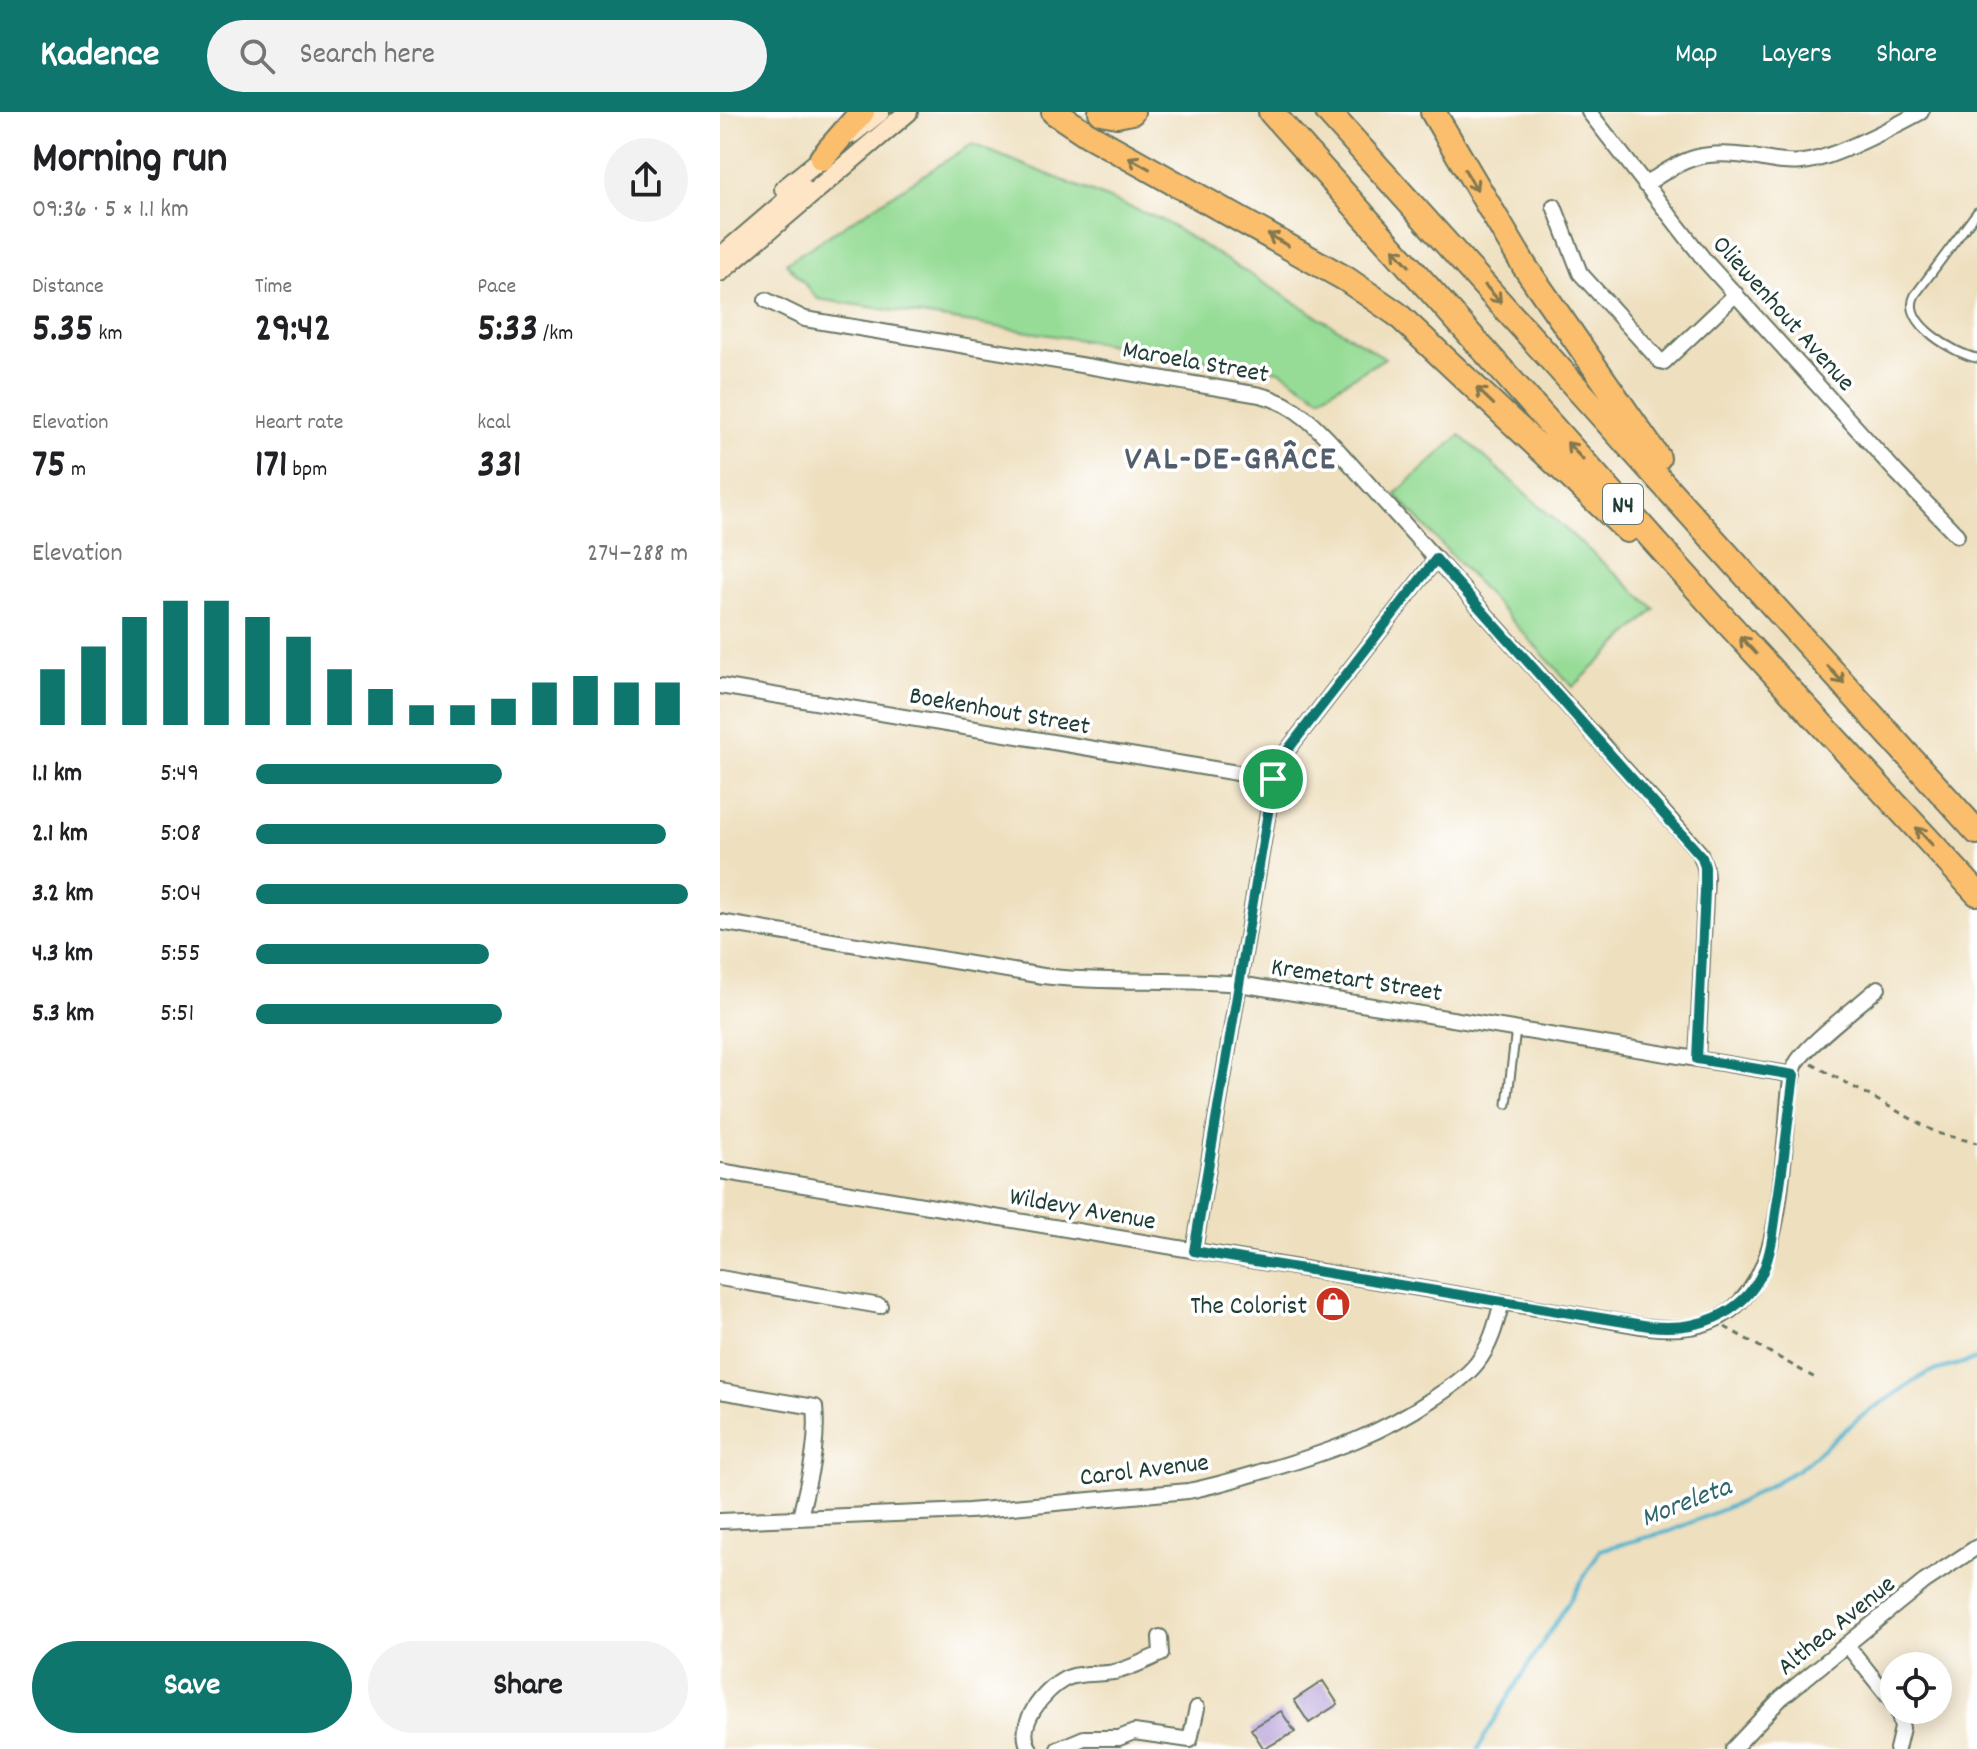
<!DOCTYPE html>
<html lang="en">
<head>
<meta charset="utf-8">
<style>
	body { margin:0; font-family:Dekko,sans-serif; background:#f2f2f2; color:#202124; height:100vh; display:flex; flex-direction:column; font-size:30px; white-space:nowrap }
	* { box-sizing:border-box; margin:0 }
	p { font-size:26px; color:#757577 }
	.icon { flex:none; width:44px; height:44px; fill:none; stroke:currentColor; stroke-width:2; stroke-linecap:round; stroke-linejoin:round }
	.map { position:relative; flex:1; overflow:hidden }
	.panel { display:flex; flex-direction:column; background:#fff; width:720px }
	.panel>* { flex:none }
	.tools { position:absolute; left:1160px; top:1540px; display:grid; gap:16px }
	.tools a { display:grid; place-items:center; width:72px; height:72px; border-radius:50%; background:#fff; box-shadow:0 4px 20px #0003; font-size:40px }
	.pin { position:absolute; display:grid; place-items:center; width:68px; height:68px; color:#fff; margin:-34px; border:4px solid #fff; border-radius:50%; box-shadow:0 2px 8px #0007 }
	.round { display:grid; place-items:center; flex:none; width:84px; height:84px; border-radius:42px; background:#f2f2f2 }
	.overview { display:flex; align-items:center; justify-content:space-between; height:136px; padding:0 32px }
	h1 { font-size:44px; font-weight:700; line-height:60px }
	.metrics { display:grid; grid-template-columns:repeat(3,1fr); gap:12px; height:136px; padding:8px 32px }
	.metrics div { display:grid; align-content:center }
	.metrics b { font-size:40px; font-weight:700 }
	.metrics small { font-size:22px; font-weight:400 }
	.metrics p { font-size:22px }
	.chart { height:224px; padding:16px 32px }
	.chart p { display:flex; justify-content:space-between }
	.chart svg { width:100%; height:144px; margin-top:8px; stroke:#0f766e; stroke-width:6 }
	.button { display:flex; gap:16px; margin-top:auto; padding:16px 32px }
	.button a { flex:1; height:92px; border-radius:48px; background:#0f766e; color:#fff; font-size:32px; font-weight:700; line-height:92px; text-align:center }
	.button a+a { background:#f2f2f2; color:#202124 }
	ul { padding:0 32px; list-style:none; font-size:26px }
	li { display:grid; grid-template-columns:128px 96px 1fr; align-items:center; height:60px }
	li i { height:20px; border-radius:10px; background:#0f766e }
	header { display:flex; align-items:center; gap:48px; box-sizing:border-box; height:112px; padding:0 40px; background:#0f766e; color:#fff }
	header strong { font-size:38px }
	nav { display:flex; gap:44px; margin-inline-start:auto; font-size:28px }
	.search { width:560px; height:72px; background:#f2f2f2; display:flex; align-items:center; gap:20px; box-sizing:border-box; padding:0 28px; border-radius:44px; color:#757577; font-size:30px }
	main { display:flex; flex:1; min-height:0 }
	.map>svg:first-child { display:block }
</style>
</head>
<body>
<header>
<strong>Kadence</strong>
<div class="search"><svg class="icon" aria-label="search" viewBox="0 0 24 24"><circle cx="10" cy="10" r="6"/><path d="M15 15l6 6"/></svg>Search here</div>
<nav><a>Map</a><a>Layers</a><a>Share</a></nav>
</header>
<main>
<section class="panel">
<div class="overview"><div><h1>Morning run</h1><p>09:36 · 5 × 1.1 km</p></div><a class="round"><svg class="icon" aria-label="share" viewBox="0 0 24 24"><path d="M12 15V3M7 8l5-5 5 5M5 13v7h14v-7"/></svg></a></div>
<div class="metrics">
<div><p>Distance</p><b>5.35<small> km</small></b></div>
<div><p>Time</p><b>29:42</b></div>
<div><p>Pace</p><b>5:33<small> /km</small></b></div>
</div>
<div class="metrics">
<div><p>Elevation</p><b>75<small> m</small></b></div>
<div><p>Heart rate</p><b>171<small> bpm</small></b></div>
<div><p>kcal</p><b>331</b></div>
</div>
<div class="chart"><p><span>Elevation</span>274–288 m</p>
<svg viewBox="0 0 160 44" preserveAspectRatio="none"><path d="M5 44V27M15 44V20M25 44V11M35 44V6M45 44V6M55 44V11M65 44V17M75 44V27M85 44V33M95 44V38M105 44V38M115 44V36M125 44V31M135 44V29M145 44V31M155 44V31"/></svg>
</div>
<ul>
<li><b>1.1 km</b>5:49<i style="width:57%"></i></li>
<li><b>2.1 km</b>5:08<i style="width:95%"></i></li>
<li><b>3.2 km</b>5:04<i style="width:100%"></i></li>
<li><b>4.3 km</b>5:55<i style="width:54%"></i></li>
<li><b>5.3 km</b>5:51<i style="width:57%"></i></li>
</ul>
<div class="button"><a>Save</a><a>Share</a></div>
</section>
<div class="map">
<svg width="1257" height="1637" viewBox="0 0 1257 1637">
	<rect width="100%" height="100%" fill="#fff"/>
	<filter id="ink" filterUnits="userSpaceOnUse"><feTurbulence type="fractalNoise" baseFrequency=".0125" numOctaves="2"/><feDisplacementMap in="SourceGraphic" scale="16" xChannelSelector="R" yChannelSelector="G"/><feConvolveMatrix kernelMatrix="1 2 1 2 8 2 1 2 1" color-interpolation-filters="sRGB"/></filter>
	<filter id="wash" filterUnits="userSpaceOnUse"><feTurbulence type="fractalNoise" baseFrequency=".006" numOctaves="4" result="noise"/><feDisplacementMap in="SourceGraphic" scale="32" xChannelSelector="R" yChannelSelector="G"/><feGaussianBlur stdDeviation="1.8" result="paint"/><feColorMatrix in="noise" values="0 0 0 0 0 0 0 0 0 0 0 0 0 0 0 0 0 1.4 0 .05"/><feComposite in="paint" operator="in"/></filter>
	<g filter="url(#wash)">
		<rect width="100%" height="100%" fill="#eedfbe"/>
		<!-- green -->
		<path fill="#96dc96" stroke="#5a8c65" stroke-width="2" d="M252,32l190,76 223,138 -65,39 -40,-26 -462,-72 -32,-36z
			M740,323l195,174 -82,78 -178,-193z"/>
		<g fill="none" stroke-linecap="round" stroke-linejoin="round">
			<!-- stream -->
			<path stroke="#4eb3cd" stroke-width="4" d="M758,1637c37,-69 84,-131 122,-199l70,-19 68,-28 61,-34 60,-51 68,-45 50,-14"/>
		</g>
		<g id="blocks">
			<!-- building -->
			<path fill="#b39bd7" d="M603,1569l15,23 -29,19 -15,-23z
				M561,1599l14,21 -31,17 -13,-20z"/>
		</g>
	</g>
	<g filter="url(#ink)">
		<use href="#blocks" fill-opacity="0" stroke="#677664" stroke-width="2"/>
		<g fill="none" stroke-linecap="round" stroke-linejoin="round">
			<defs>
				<path id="lane" d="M1257,100l-62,83c-15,27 40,59 62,63
					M787,992l9,-75"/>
				<path id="street" d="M869,0l117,150 191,211 60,62
					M925,73c40,-28 59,-36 108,-28 16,3 33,7 49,5 28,-2 93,-36 119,-50
					M834,94l26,67 80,88 4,1 72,-68
					M46,188l39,19 455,76c38,9 61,36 86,64l354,394 5,14 1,11 -9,181
					M0,574l553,93
					M0,810l323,54c65,8 131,2 196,8l555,91
					M0,1059l871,146c29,5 60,13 90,11 97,-7 97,-122 105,-194 2,-18 2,-57 11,-72 13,-20 61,-56 81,-74
					M474,1139l81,-480 11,-19 150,-193
					M0,1166l160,28
					M0,1279l95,16c4,39 -7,73 -15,111
					M0,1409l249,-10 219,-20c28,-5 55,-14 83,-22 61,-18 110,-35 163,-71 15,-10 31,-20 43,-35 14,-18 19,-39 25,-61
					M1127,1533l47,59
					M310,1637c-16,-23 14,-59 35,-70 13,-7 35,-4 49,-7 16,-3 32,-12 47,-18l-1,-17
					M338,1637l26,-11h35l15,-6 56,8 7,-32
					M1013,1637l48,-51 143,-116 53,-35
					M1177,1637l5,-21 -4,-18"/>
				<path id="secondary" d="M132,22l28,-22
					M64,77l48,-39
					M0,145l82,-70
					M0,160l188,-160"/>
				<path id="highway" d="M334,0l33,22 259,145 51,35 230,216
					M381,0l16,3 15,-3
					M551,0l455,509 251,272
					M608,0l649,720
					M713,0l92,155 133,191
					M102,46l40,-46"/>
			</defs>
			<!-- lane casing -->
			<use href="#lane" stroke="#677664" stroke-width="11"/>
			<!-- street casing -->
			<use href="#street" stroke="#677664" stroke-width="18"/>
			<!-- secondary casing -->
			<use href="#secondary" stroke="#677664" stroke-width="22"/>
			<!-- highway casing -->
			<use href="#highway" stroke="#677664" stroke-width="28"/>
			<!-- path -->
			<path stroke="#677664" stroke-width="3" stroke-dasharray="6 6" stroke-linecap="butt" d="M1092,952l125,69 40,10
				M1005,1215l90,51"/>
			<!-- lane -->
			<use href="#lane" stroke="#fff" stroke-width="7"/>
			<!-- street -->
			<use href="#street" stroke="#fff" stroke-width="14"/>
			<!-- secondary -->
			<use href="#secondary" stroke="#fde5c5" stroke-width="18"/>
			<!-- highway -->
			<use href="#highway" stroke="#fabe6d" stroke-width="24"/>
		</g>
		<!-- one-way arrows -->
		<defs><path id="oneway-shaft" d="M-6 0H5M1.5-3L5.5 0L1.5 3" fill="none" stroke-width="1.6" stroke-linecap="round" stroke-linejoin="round" transform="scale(2)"/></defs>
		<g stroke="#82774e">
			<use href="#oneway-shaft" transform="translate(419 51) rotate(-151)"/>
			<use href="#oneway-shaft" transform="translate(751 68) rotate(59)"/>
			<use href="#oneway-shaft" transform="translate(558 128) rotate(-150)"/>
			<use href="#oneway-shaft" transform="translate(681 145) rotate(-132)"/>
			<use href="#oneway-shaft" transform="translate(773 182) rotate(48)"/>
			<use href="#oneway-shaft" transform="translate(765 284) rotate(-136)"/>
			<use href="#oneway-shaft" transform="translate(855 339) rotate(-132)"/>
			<use href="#oneway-shaft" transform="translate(1028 533) rotate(-133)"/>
			<use href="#oneway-shaft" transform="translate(1116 563) rotate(48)"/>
			<use href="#oneway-shaft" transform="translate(1204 724) rotate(-133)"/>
		</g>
	</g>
	<g fill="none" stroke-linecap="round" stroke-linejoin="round" filter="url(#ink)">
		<defs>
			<path id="route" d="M716,447l266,298 3,10v24l-8,168 97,16c-6,43 -10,87 -17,130 -3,21 -5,46 -14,66 -21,46 -68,60 -114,55l-455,-75 81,-480 11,-19z"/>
		</defs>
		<!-- route casing -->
		<use href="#route" stroke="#fff" stroke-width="16"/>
		<!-- route -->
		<use href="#route" stroke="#0f766e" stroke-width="10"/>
	</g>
	<!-- icons -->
	<defs>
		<symbol id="shop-disc" viewBox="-11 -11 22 22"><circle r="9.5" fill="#c8321e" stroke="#fff"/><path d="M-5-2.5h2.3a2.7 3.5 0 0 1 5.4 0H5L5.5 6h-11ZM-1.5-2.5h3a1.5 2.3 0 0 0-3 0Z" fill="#fff"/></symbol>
	</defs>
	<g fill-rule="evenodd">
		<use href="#shop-disc" x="593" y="1172" width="40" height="40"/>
	</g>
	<g text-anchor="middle" stroke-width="7" stroke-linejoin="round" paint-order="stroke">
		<!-- shield labels -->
		<rect fill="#fff" stroke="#627771" stroke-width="2" x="883" y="372" width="40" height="40" rx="6"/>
		<g font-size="24" font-weight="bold" fill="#1f3d34">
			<text x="903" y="400">N4</text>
		</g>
		<!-- street labels -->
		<g font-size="26" fill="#1f3d34" stroke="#fff">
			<text transform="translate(1065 200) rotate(48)" y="9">Oliewenhout Avenue</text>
			<text transform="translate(476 248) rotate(10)" y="9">Maroela Street</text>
			<text transform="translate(280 597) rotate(10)" y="9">Boekenhout Street</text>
			<text transform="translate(637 866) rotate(9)" y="9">Kremetart Street</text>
			<text transform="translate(363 1095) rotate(10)" y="9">Wildevy Avenue</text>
			<text transform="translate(424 1356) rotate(-7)" y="9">Carol Avenue</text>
			<text transform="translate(1115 1512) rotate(-39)" y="9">Althea Avenue</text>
		</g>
		<!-- poi labels -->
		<g font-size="26" fill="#1f3d34" stroke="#fff" text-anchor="end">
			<text x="587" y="1201">The Colorist</text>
		</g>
		<!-- water labels -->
		<g font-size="28" font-style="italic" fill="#2f666a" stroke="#fff">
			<text transform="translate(965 1388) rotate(-21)" y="10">Moreleta</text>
		</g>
		<!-- district labels -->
		<g font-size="34" font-weight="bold" letter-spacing="2" fill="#535e6d" stroke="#fff">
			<text x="511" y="356">VAL-DE-GRÂCE</text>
		</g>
	</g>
</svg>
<div class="tools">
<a><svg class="icon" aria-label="locate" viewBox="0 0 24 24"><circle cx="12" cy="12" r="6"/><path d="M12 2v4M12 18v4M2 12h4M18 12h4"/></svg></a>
</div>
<div class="pin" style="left:553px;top:667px;background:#1e9e55"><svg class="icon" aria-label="arrive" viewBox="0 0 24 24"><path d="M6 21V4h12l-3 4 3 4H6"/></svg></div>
</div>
</main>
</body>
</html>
